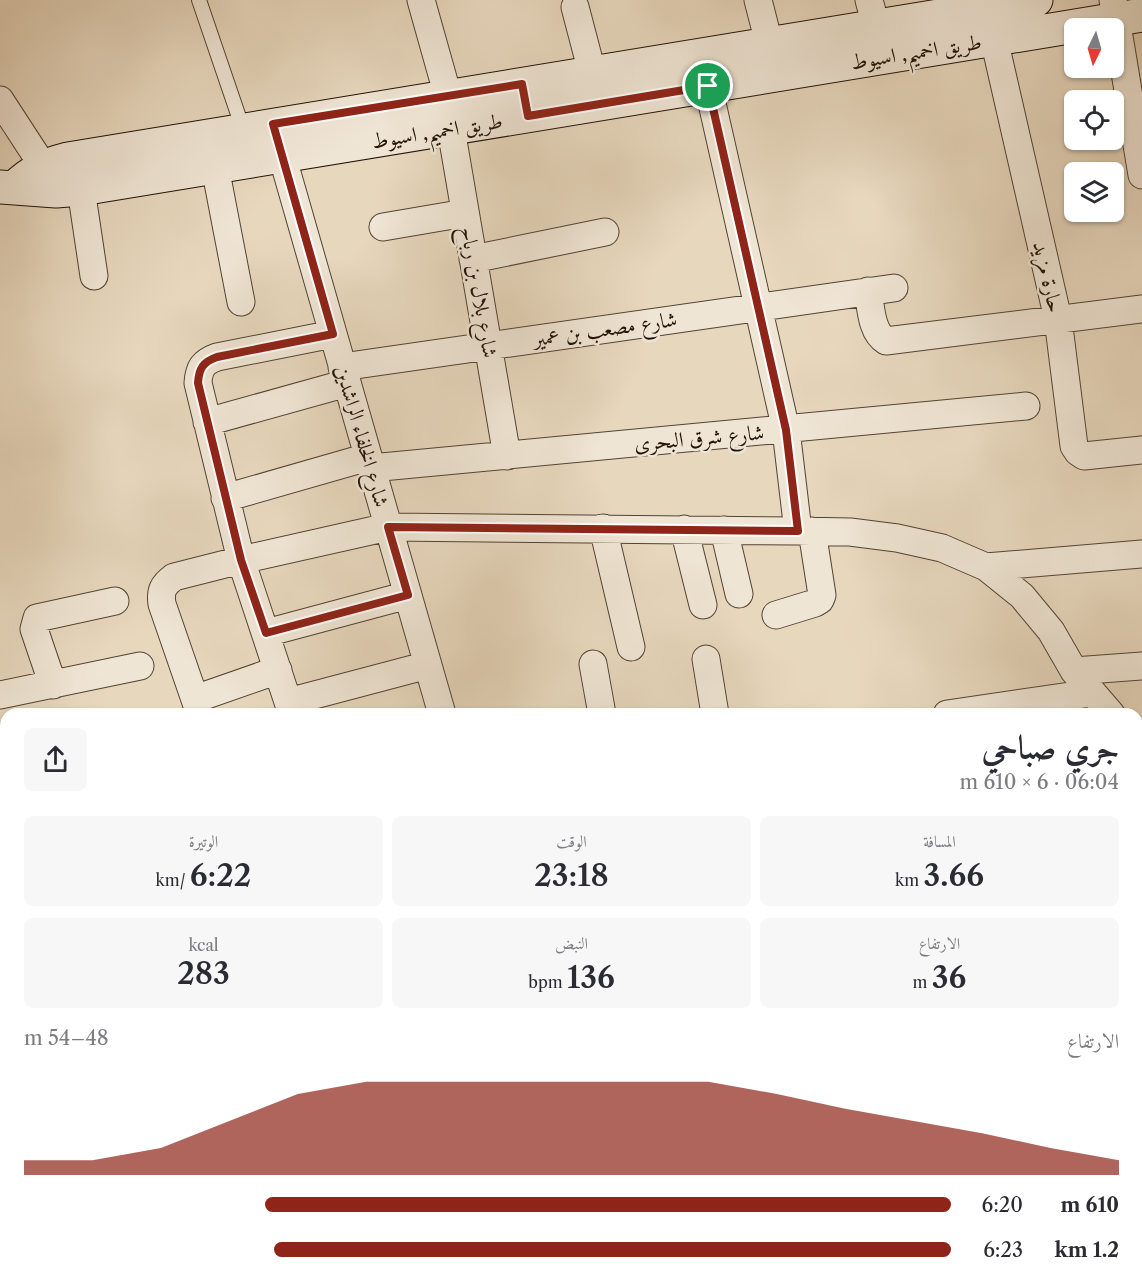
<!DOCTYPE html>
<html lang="ar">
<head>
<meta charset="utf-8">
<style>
	body { margin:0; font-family:"Libre Caslon Text",Amiri,serif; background:#f7f7f7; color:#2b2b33; direction:rtl; height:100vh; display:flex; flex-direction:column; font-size:22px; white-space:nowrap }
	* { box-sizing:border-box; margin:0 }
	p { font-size:20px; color:#7c7c81 }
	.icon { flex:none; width:33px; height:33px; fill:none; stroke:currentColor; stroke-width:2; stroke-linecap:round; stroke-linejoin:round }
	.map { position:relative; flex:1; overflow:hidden; direction:ltr }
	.side { position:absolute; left:0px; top:708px; width:1143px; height:576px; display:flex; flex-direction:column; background:#fff; border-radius:18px 18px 0 0; box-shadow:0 2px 4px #0004; direction:rtl }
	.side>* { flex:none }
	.needle { width:39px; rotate:185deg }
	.buttons { position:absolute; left:1064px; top:18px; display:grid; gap:12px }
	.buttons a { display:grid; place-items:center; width:60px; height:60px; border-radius:9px; background:#fff; box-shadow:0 2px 4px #0004; font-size:30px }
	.pin { position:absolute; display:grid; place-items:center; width:51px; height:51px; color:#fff; margin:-26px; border:3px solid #fff; border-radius:50%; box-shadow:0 2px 6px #0007 }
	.round { display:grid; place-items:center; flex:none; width:63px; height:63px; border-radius:9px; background:#f7f7f7 }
	.headline { display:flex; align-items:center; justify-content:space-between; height:102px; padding:0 24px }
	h1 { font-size:33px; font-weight:600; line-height:45px }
	.metrics { display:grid; grid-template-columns:repeat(3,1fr); gap:9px; height:102px; padding:6px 24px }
	.metrics div { display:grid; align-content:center; border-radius:9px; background:#f7f7f7; text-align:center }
	.metrics b { font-size:30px; font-weight:600 }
	.metrics small { font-size:16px; font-weight:400 }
	.metrics p { font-size:16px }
	.chart { height:168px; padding:12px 24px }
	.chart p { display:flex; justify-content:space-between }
	.chart svg { width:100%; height:108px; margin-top:6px; fill:#8f2418; opacity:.7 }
	ul { padding:0 24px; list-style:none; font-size:20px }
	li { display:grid; grid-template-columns:96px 72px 1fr; align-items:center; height:45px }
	li i { height:15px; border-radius:8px; background:#8f2418 }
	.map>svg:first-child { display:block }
</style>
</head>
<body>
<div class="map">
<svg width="1142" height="1284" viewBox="0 0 1142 1284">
	<rect width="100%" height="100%" fill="#e7d7bd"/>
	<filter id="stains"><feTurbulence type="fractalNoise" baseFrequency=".00333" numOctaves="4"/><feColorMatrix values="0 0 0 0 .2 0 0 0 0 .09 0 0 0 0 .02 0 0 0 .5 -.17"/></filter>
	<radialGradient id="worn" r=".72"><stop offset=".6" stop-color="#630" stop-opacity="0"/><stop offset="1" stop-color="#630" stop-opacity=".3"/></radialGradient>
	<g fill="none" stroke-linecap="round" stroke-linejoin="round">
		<defs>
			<path id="lane" d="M199,0l44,129"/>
			<path id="street" d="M421,0l27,96
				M758,0l11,43
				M869,0l7,26
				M1113,0l29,175
				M575,7l17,65
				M994,39l64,280 16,127 4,6 6,4 58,-6
				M704,68l82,362 12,101
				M0,100l43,66
				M451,129l56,327
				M277,138l165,576
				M215,167l26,135
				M81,189l13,87
				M383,227l82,-14
				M473,259l132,-27
				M868,291c3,16 3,41 18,50l256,-32
				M342,367l552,-79
				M207,422l140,-39
				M371,468l655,-62
				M225,498l143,-41
				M603,528l28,119
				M684,529l19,76
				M724,530l15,64
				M986,567l156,-13
				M776,615l39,-12 5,-3 2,-5 -10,-64
				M266,633l142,-38
				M706,659l9,55
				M593,664l9,50
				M1074,671l68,-5
				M53,685l-19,-56 3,-11 78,-17
				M0,695l140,-29
				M195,699l83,-29
				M288,702l140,-37
				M200,714l-38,-110c-2,-13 1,-19 12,-27l67,-17 147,-33 410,4 52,1 47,6 45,10 44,19 36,29 29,35 23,40 37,43
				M292,714l-51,-154 -43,-177c1,-15 5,-21 19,-26l116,-23
				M947,714l144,-21
				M1137,741l5,5
				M0,814l6,-1
				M1137,852l5,-1
				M0,859l6,17
				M1137,947l5,-1
				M0,976l6,-1
				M1137,1025h5
				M0,1151l6,19
				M1137,1183l5,58
				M0,1224l6,-2
				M47,1278l3,6
				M162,1278l2,6
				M263,1278l2,6
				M316,1278l2,6
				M418,1278l2,6
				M488,1278l2,6
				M598,1278l2,6
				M717,1278l1,6
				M916,1278l1,6
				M1020,1278l1,6"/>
			<path id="secondary" d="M0,187l56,4 25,-2 1061,-174
				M15,187c18,-17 30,-22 53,-28l968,-159"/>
		</defs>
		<!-- lane casing -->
		<use href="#lane" stroke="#524334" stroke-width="16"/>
		<!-- street casing -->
		<use href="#street" stroke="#524334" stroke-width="29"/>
		<!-- secondary casing -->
		<use href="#secondary" stroke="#211206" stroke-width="35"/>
		<!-- lane -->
		<use href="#lane" stroke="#efe5d4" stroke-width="14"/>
		<!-- street -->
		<use href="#street" stroke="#efe5d4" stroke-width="27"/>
		<!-- secondary -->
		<use href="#secondary" stroke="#efe5d4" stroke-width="33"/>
	</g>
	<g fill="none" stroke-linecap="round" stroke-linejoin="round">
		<defs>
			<path id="route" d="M522,84l6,32 180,-30 78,344 12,101 -410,-4 20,68 -142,38 -25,-73 -43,-177c1,-15 5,-21 19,-26l116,-23 -60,-210z"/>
		</defs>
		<!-- route casing -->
		<use href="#route" stroke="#fff" stroke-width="12"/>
		<!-- route -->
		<use href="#route" stroke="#8f2418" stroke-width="8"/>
	</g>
	<g text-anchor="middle" stroke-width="5" stroke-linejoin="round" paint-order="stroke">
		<!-- street labels -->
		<g font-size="21" fill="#211206" stroke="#efe5d4">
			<text transform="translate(916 52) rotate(-9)" y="7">طريق اخميم, اسيوط</text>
			<text transform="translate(437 131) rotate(-9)" y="7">طريق اخميم, اسيوط</text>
			<text transform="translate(1048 277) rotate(77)" y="7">حارة مزيد</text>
			<text transform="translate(479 292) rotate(80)" y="7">شارع بلال بن رباح</text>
			<text transform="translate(605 329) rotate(-8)" y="7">شارع مصعب بن عمير</text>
			<text transform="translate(362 436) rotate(74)" y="7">شارع الخلفاء الراشدين</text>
			<text transform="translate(699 438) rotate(-5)" y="7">شارع شرق البحرى</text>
		</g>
	</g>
	<rect width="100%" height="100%" filter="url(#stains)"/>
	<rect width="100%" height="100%" fill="url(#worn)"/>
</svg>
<div class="buttons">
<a><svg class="needle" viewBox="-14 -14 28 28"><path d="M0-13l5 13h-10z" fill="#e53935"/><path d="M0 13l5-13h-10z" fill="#7c7c81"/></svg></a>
<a><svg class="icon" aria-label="locate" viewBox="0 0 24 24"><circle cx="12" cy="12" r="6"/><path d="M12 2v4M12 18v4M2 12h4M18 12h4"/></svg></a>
<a><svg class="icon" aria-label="layers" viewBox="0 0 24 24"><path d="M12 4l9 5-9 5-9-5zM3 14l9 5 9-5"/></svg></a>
</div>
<div class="pin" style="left:708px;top:86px;background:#1e9e55"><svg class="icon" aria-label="arrive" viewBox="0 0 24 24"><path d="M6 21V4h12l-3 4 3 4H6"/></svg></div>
<section class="side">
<div class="headline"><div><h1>جري صباحي</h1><p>06:04 · 6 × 610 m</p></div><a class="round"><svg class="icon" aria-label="share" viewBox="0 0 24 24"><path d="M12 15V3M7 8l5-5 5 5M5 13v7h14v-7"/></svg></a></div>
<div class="metrics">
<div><p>المسافة</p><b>3.66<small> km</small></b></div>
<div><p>الوقت</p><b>23:18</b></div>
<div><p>الوتيرة</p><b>6:22<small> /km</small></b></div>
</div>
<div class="metrics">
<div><p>الارتفاع</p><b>36<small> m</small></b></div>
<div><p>النبض</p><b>136<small> bpm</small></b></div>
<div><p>kcal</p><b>283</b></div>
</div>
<div class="chart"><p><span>الارتفاع</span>48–54 m</p>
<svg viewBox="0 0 160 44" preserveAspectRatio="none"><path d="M0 44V38L10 38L20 33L30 22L40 11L50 6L60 6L70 6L80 6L90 6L100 6L110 11L120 17L130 22L140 27L150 33L160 38V44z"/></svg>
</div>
<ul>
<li><b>610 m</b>6:20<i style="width:74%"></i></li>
<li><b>1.2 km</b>6:23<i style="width:73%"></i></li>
</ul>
</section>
</div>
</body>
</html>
